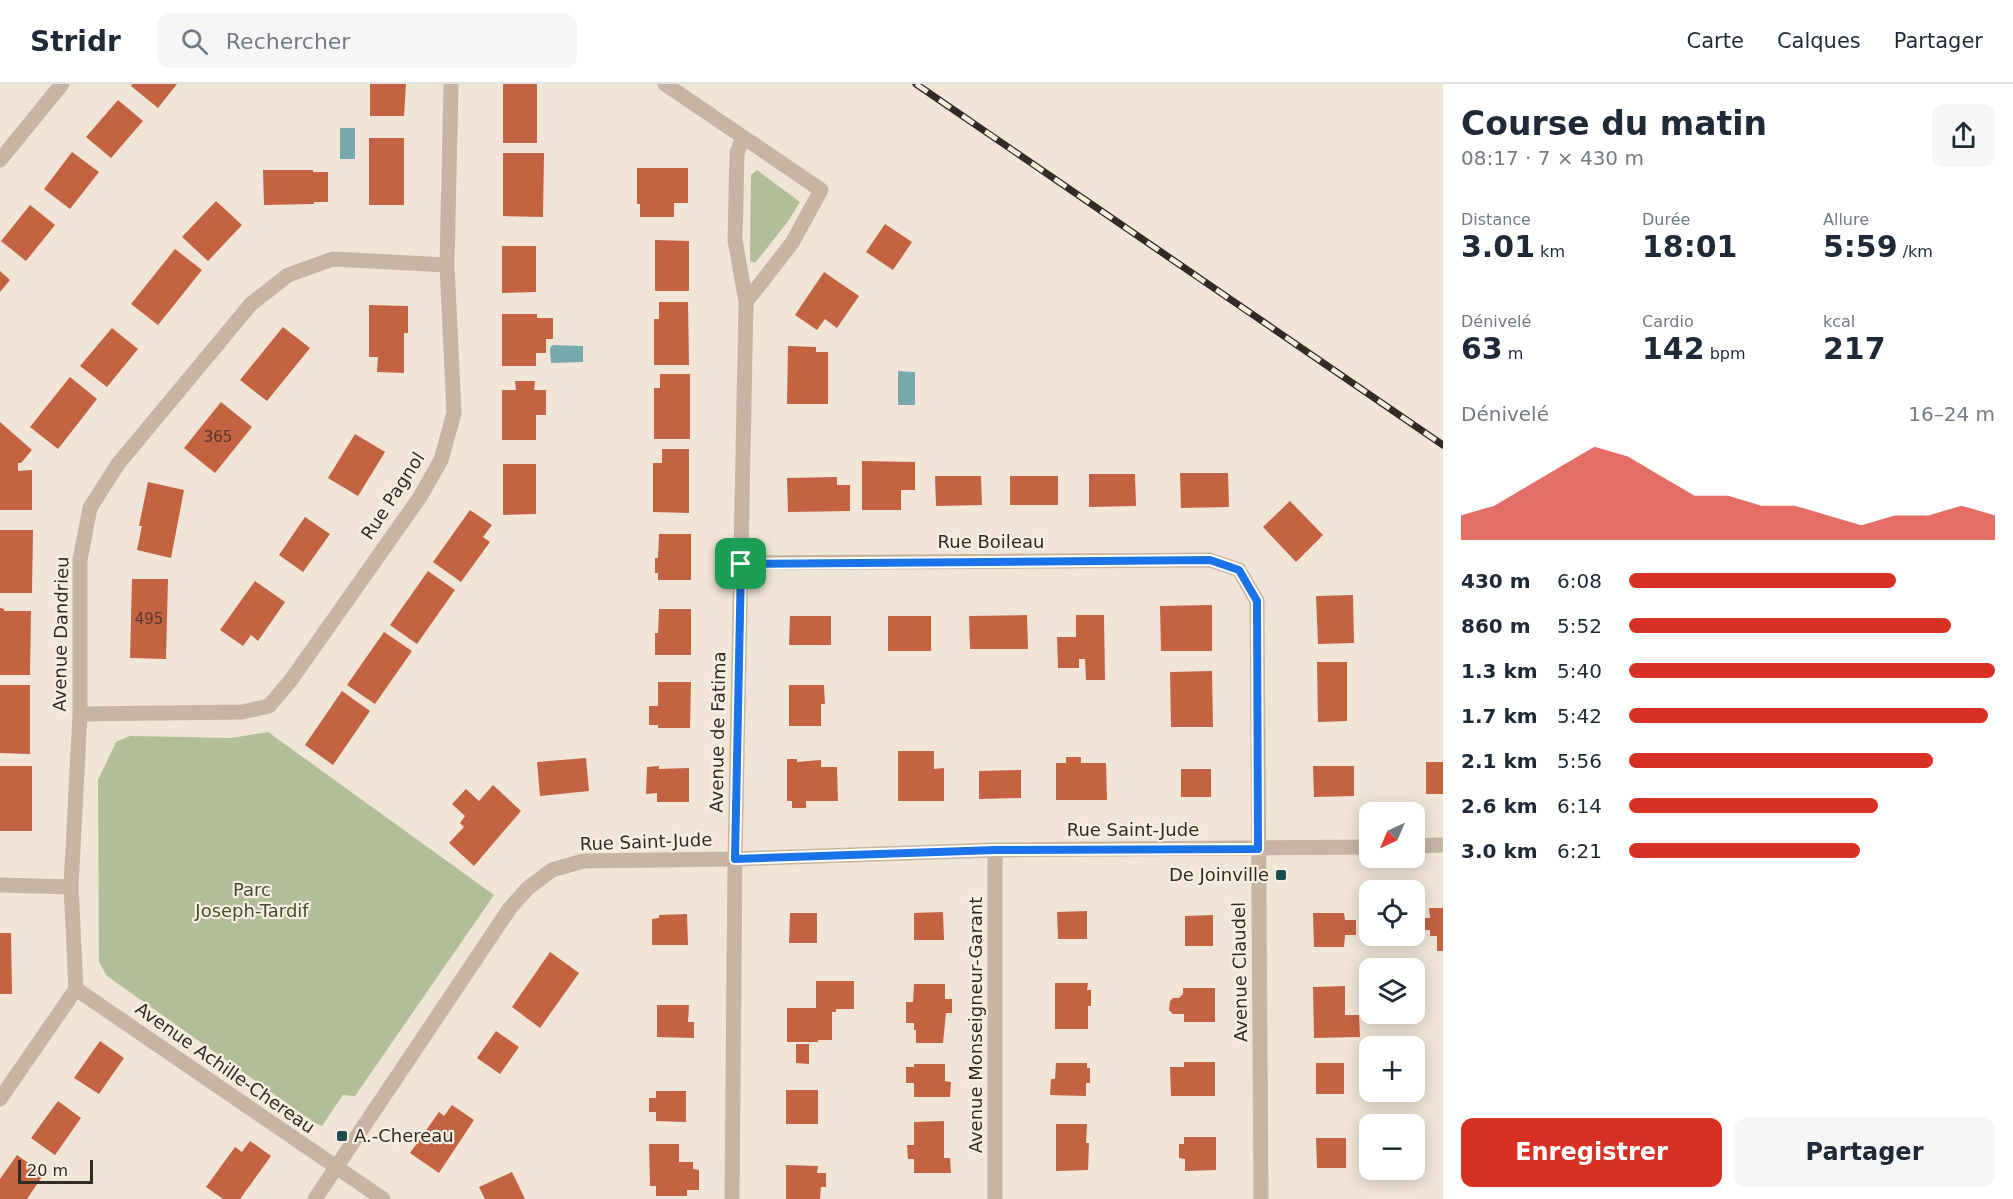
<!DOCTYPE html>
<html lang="fr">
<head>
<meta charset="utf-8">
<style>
	body { margin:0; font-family:"DejaVu Sans",sans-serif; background:#f6f6f7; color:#1f2937; height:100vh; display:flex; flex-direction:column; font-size:22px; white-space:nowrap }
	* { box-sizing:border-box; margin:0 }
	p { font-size:20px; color:#747a83 }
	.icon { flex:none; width:33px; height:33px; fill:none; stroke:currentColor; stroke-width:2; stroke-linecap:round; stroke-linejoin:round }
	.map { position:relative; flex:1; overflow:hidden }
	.sheet { display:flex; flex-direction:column; background:#fff; width:570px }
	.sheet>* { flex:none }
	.needle { width:39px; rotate:224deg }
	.fabs { position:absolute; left:1359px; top:718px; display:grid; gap:12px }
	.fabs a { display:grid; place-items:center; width:66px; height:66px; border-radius:12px; background:#fff; box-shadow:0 3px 15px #0003; font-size:30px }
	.scale { position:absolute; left:18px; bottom:15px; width:75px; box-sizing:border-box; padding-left:6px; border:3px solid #332a25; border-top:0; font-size:16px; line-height:21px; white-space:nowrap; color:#332a25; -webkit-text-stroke:4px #f8efe3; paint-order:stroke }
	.pin { position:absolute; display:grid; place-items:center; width:51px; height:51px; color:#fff; margin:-26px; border-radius:12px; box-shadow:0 3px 9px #0006 }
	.round { display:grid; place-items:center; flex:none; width:63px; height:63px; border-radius:12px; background:#f6f6f7 }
	.headline { display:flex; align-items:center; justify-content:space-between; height:102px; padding:0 18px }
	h1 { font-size:33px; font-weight:700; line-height:45px }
	.stats { display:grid; grid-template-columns:repeat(3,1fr); gap:9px; height:102px; padding:6px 18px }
	.stats div { display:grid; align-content:center }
	.stats b { font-size:30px; font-weight:700 }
	.stats small { font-size:16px; font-weight:400 }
	.stats p { font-size:16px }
	.chart { height:168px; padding:12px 18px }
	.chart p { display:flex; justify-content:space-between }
	.chart svg { width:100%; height:108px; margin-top:6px; fill:#d93025; opacity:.7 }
	.cta { display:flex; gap:12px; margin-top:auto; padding:12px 18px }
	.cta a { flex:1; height:69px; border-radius:12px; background:#d93025; color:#fff; font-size:24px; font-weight:700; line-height:69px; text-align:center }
	.cta a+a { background:#f6f6f7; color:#1f2937 }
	ul { padding:0 18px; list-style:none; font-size:20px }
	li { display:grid; grid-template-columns:96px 72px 1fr; align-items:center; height:45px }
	li i { height:15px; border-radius:8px; background:#d93025 }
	header { display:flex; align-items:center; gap:36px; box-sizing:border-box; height:84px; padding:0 30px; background:#fff; border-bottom:2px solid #e0e1e3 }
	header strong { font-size:28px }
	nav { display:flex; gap:33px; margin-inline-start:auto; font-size:21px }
	.search { width:420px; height:54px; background:#f6f6f7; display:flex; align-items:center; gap:15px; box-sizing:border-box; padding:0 21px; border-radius:12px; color:#747a83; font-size:22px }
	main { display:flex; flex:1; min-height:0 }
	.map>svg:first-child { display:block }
</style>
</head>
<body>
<header>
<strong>Stridr</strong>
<div class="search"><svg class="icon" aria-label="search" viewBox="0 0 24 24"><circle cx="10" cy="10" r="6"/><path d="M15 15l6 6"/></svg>Rechercher</div>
<nav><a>Carte</a><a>Calques</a><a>Partager</a></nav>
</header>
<main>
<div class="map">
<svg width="1443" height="1115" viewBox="0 0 1443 1115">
	<rect width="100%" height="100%" fill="#f0e5d7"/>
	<!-- green -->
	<path fill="#b1be98" d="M757,86l43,32 -11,18 -34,43 -5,-2 1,-86z
		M268,648l226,163 -139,201 -12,-1 -21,31 -7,-3 -208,-147 -8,-14 -1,-182 18,-38 14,-6 101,2z"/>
	<!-- water -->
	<path fill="#77a9ac" d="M340,44h15v31h-15z
		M553,261l30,1v16l-32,1 -1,-15z
		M898,287l17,1v33h-17z"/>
	<!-- building -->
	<path fill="#c36342" d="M132,0h45l-19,24 -27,-22z
		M370,0h36l-2,32h-34z
		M503,0h34v59h-34z
		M118,16l25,21 -32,37 -25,-21z
		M369,54h35v67h-35z
		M72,68l27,20 -29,37 -26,-20z
		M503,69h41l-1,64 -40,-1z
		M637,84h51v35h-14v14h-34v-13h-3z
		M263,86h50v2h15v30h-14v2l-50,1z
		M216,117l26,24 -34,36 -26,-24z
		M30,121l25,20 -29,36 -25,-20z
		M885,140l27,18 -19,28 -27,-18z
		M655,156l34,1v50h-34z
		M502,162h34v46l-34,1z
		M175,165l27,21 -44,55 -27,-21z
		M0,187l10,9 -10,12z
		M824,188l35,24 -22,32 -12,-9 -8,11 -22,-15z
		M659,218h29l1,63h-35v-46h5z
		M369,221l39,1v27h-4v40l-27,-1 1,-15h-9z
		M502,230h35v4h16v21h-7v14h-10v13h-34z
		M283,243l27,21 -43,53 -27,-21z
		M112,244l26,21 -31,38 -27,-21z
		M788,262l28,1v5h12v52h-41z
		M660,290h30v65h-36v-51h6z
		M70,293l27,22 -39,50 -28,-22z
		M515,297h20l-1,9h12v25h-10v25h-34v-50h14z
		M221,318l31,25 -37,46 -31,-25z
		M0,338l32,28 -11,13h-3v8l14,-1v40h-32z
		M355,350l30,18 -27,44 -30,-18z
		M662,365h27v64l-36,-1v-49h9z
		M862,377l53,1v28h-14v20h-39z
		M503,380h33v50l-33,1z
		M1180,389h48l1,34 -48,1z
		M1089,390h46l1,32 -47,1z
		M935,392h46l1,29 -46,1z
		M1010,392h48v29h-48z
		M837,393v8h13v26l-62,1 -1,-34z
		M148,398l36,8 -13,68 -34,-8 5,-24h-3z
		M1290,417l33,34 -27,27 -33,-35z
		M470,426l22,15 -9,12 7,5 -29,40 -28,-20z
		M305,433l25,17 -27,38 -24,-17z
		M0,446h33l-1,63h-32z
		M659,450h32v46h-33v-7h-3v-15h3z
		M428,487l27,19 -38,54 -27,-19z
		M132,495h36l-2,80 -36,-1z
		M255,497l30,21 -27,39 -7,-6 -8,11 -23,-16z
		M1353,511l1,48 -36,1 -2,-48z
		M1212,521v46h-51l-1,-45z
		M0,524l4,1v2h27l-1,64h-30z
		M659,525h32v46h-36v-22h3z
		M1027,531l1,34h-58l-1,-33z
		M1076,531h28l1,65h-19l-1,-21h-6v9h-21l-1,-31h19z
		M790,532h41v29h-42z
		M888,532h43v35h-43z
		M384,548l28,19 -37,53 -28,-19z
		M1317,578h30v59l-29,1z
		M1212,587l1,56h-42l-1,-55z
		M658,598h33l-1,46h-32v-3h-9v-19h9z
		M0,601h30v69l-30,-1z
		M789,601h35l1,19h-4v22h-32z
		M342,607l28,20 -37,54 -28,-20z
		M898,667h36v18l10,-1v33h-46z
		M1066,673h15v6h25l1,37h-51v-37h10z
		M586,674l3,33 -49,5 -3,-34z
		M787,675h10v3l24,-2v7h16l1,34h-32v7h-14v-7h-5z
		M1426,678h17v32h-17z
		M0,682h32v65h-32z
		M659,682v3l30,-1v34h-32v-9l-11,1 1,-27z
		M1313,682h41v30l-40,1z
		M1181,685h30v28h-30z
		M1021,686v28l-42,1v-28z
		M493,701l28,26 -47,55 -25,-23 15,-16 -4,-4 5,-7 -13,-12 14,-15 13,12z
		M1429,824h14v43h-6v-15h-7v-6h-7v-12h7z
		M1087,827v28h-29l-1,-27z
		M943,828l1,28h-30v-27z
		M790,829h27v30h-28z
		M1313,829h31l1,7h11v15h-11l-1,12h-30z
		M687,830l1,31h-36v-26l7,-1v-3z
		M1213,831v31h-28v-30z
		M0,849h11l1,61h-12z
		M550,868l29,21 -39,55 -28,-21z
		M816,897h38v28h-18v3h-4v28h-14v2h-31v-34h29z
		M1055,899h33l-1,7h4v16h-3v23h-33z
		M914,900h31v15h7v14h-6l-3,30h-27v-13h-2v-7h-8v-21h7z
		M1345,902v29h14l1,22 -46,1 -1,-51z
		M1183,904h32v34h-31v-8h-11l-4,-4 1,-9 3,-3h6l4,-4z
		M657,921h32l-1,17h6v16l-37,-1z
		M496,947l23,16 -19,27 -23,-16z
		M100,957l24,17 -25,36 -25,-16z
		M796,960h13v20l-13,-1z
		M1184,978h31v34h-44l-1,-29h14z
		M1056,979h31v5h3v15h-4v13l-36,-1 1,-16h4z
		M1316,979h28v31h-28z
		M914,980h31v17l6,1 -1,15h-36v-14h-8v-16h8z
		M786,1006h32v34h-32z
		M656,1007h30v31l-30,-1v-9h-7v-14h7z
		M58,1017l23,17 -26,37 -24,-17z
		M452,1021l22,15 -35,53 -29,-20 29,-41 5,4z
		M944,1037v37h6l1,15h-37v-14h-6l-1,-14h7v-23z
		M1056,1040h31l-1,19h3l-1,27 -32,1z
		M1184,1053h32v33l-31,1v-12l-6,-1v-14h5z
		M1316,1054h30v30h-29z
		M250,1057l21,15 -31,43h-17l-17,-12 29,-40 7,5z
		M649,1060h30v18h14v7l6,1v20h-12v6h-31v-10h-6z
		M17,1071l27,19 -17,25h-27v-20z
		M786,1081l32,1 -1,7h9v14h-5l-1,12h-34z
		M512,1088l13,27h-40l-6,-12z"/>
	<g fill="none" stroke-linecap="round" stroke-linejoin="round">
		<!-- minor -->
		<path stroke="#c7b5a4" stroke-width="15" d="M665,0l156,106 -29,53 -46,59
			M0,76l62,-76
			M741,479l469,-3 29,10 18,31 4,598
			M80,630l162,-2 27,-6 22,-26 129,-183 21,-37 13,-47 -7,-148 4,-181
			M1414,762l29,-1
			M0,801l71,2
			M76,905l307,210
			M0,1015l76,-110 -5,-102 9,-173v-154l10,-52 28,-44 133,-160 37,-29 45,-16 114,6
			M315,1115l195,-291 18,-20 24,-18 31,-9 152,-2 260,-9 375,-3
			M732,1115l3,-340 11,-557 -11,-62 2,-87 6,-16
			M995,1115v-349"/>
		<defs>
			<path id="rail" d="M916,0l527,361"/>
		</defs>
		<!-- rail casing -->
		<use href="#rail" stroke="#332a25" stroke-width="7"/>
		<!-- rail -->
		<use href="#rail" stroke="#f8efe3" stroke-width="4.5" stroke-dasharray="14" stroke-linecap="butt"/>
	</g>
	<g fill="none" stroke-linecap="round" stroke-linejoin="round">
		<defs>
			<path id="route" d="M1210,476l29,10 18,31 1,248 -263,1 -260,9 6,-295z"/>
		</defs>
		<!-- route casing -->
		<use href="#route" stroke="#fff" stroke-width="12"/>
		<!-- route -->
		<use href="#route" stroke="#1a73e8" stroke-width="8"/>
	</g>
	<!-- markers -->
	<g fill="#1c4f53" stroke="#f8efe3" stroke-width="2">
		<rect x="1275" y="785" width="12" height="12" rx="3"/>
		<rect x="336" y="1046" width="12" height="12" rx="3"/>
	</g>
	<g text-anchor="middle" stroke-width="4.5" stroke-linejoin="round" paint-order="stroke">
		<!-- number labels -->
		<g font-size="15" fill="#57382c">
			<text x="218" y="358">365</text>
			<text x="149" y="540">495</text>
		</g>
		<!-- street labels -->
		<g font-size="18" fill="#332a25" stroke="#f8efe3">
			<text transform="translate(393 412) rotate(-57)" y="6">Rue Pagnol</text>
			<text x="991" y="464">Rue Boileau</text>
			<text transform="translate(61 550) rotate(-89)" y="6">Avenue Dandrieu</text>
			<text transform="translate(718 648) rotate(-89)" y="6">Avenue de Fatima</text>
			<text x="1133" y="752">Rue Saint-Jude</text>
			<text transform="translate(646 758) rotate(-2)" y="6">Rue Saint-Jude</text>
			<text transform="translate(1240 888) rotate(-91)" y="6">Avenue Claudel</text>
			<text transform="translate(976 941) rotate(-90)" y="6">Avenue Monseigneur-Garant</text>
			<text transform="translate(225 984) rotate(35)" y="6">Avenue Achille-Chereau</text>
		</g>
		<!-- poi labels -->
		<g font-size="18" fill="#332a25" stroke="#f8efe3" text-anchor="end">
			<text x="1269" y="797">De Joinville</text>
			<text x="354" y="1058" text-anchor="start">A.-Chereau</text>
		</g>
		<!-- park labels -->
		<g font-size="18" fill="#42502a" stroke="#f8efe3">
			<text x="252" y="812">Parc<tspan x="252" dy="21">Joseph-Tardif</tspan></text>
		</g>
	</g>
</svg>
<div class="fabs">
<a><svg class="needle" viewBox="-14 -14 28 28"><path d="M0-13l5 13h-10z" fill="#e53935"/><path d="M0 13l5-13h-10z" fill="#747a83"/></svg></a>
<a><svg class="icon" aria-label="locate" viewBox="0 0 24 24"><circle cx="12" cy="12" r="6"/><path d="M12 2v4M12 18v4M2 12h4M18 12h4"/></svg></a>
<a><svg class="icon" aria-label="layers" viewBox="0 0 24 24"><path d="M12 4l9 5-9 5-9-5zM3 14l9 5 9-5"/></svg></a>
<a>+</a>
<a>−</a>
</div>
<div class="scale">20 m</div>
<div class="pin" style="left:741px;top:480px;background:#1e9e55"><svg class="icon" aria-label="arrive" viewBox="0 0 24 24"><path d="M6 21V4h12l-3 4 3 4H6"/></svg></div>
</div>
<section class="sheet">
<div class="headline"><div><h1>Course du matin</h1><p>08:17 · 7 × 430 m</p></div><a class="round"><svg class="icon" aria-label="share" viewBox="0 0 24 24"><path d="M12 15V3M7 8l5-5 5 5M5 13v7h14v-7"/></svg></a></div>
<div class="stats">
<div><p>Distance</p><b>3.01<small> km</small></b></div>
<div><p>Durée</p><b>18:01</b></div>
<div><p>Allure</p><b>5:59<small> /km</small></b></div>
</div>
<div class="stats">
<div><p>Dénivelé</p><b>63<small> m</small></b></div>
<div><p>Cardio</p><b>142<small> bpm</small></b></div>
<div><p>kcal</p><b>217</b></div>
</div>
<div class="chart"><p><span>Dénivelé</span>16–24 m</p>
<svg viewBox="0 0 160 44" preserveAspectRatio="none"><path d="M0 44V34L10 30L20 22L30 14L40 6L50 10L60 18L70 26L80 26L90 30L100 30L110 34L120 38L130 34L140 34L150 30L160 34V44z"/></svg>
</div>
<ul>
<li><b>430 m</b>6:08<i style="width:73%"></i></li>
<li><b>860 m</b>5:52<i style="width:88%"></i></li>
<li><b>1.3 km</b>5:40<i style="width:100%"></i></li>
<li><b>1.7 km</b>5:42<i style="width:98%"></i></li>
<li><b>2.1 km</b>5:56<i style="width:83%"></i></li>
<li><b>2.6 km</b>6:14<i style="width:68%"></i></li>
<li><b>3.0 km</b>6:21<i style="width:63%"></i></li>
</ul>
<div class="cta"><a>Enregistrer</a><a>Partager</a></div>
</section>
</main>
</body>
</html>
